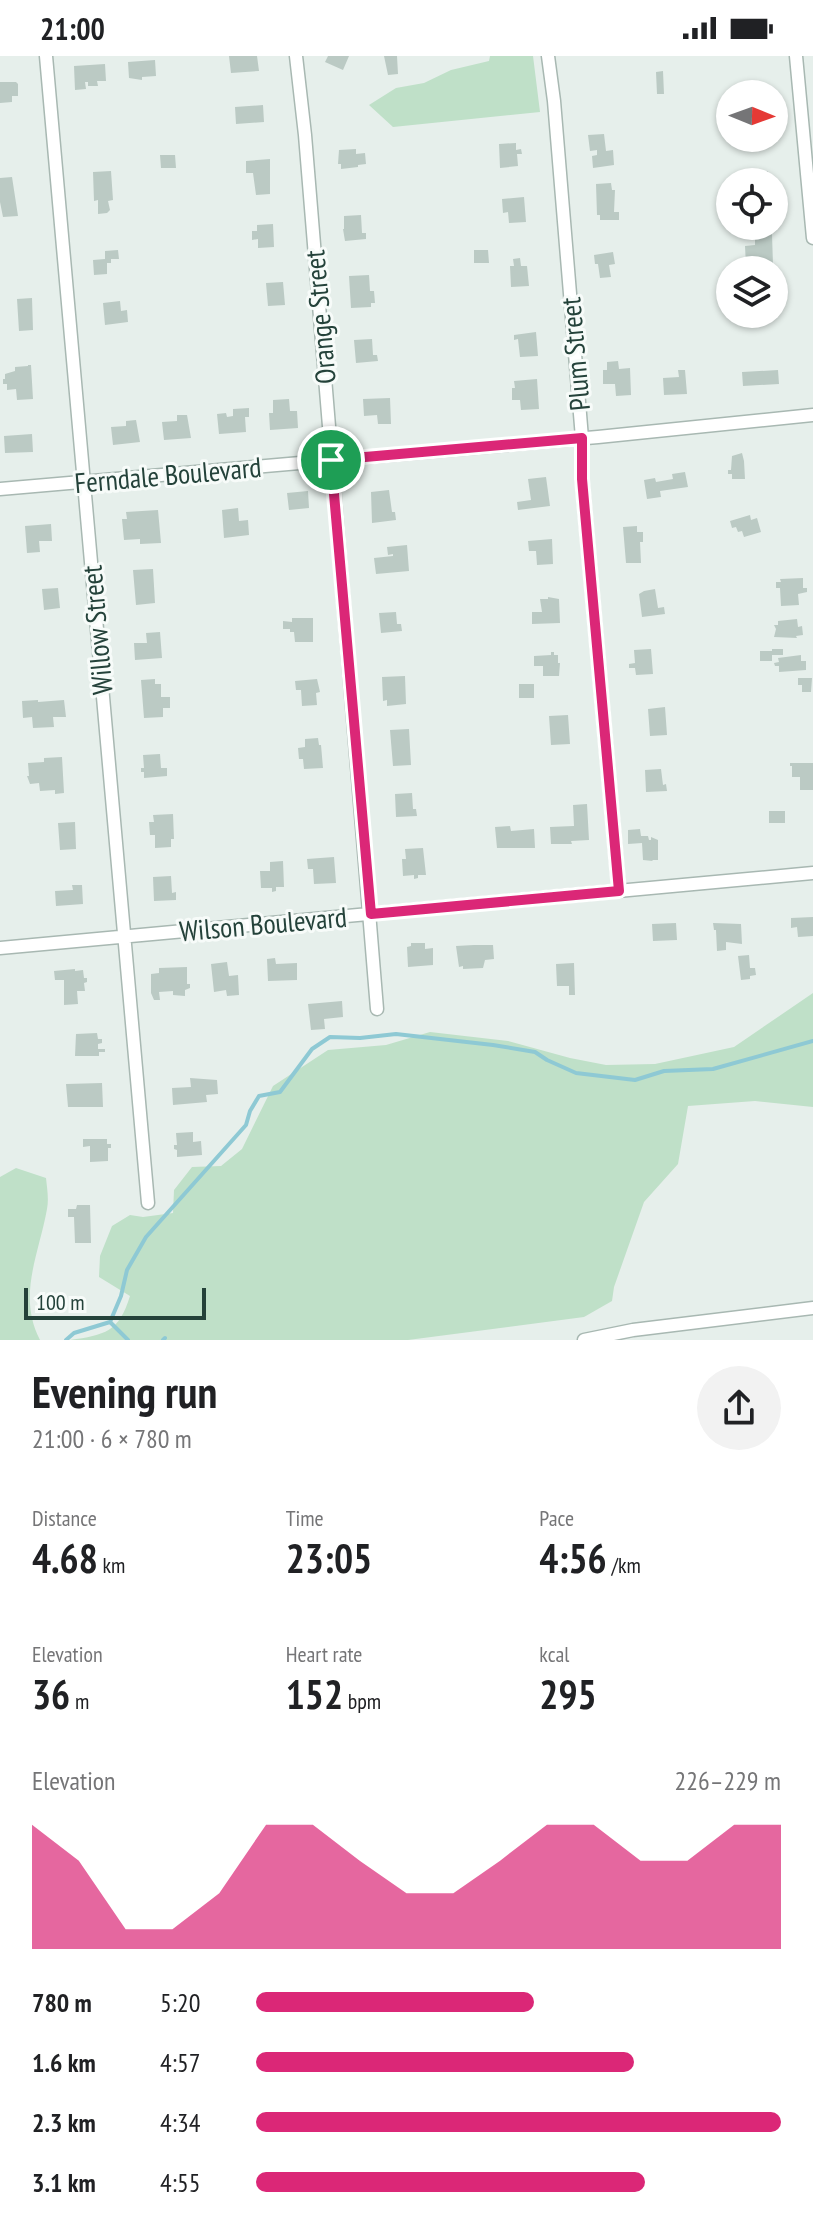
<!DOCTYPE html>
<html lang="en">
<head>
<meta charset="utf-8">
<style>
	body { margin:0; font-family:"PT Sans Narrow",sans-serif; background:#f2f2f2; color:#202124; height:100vh; display:flex; flex-direction:column; font-size:30px; white-space:nowrap }
	* { box-sizing:border-box; margin:0 }
	p { font-size:26px; color:#757577 }
	.icon { flex:none; width:44px; height:44px; fill:none; stroke:currentColor; stroke-width:2; stroke-linecap:round; stroke-linejoin:round }
	.map { position:relative; height:1284px; overflow:hidden }
	.side { display:flex; flex-direction:column; background:#fff; flex:1 }
	.side>* { flex:none }
	.needle { width:52px; rotate:91deg }
	.tools { position:absolute; left:716px; top:24px; display:grid; gap:16px }
	.tools a { display:grid; place-items:center; width:72px; height:72px; border-radius:50%; background:#fff; box-shadow:0 2px 6px #0004; font-size:40px }
	.scale { position:absolute; left:24px; bottom:20px; width:182px; box-sizing:border-box; padding-left:8px; border:4px solid #24423a; border-top:0; font-size:22px; line-height:28px; white-space:nowrap; color:#24423a; -webkit-text-stroke:6px #f7fbf9; paint-order:stroke }
	.pin { position:absolute; display:grid; place-items:center; width:68px; height:68px; color:#fff; margin:-34px; border:4px solid #fff; border-radius:50%; box-shadow:0 2px 8px #0007 }
	.round { display:grid; place-items:center; flex:none; width:84px; height:84px; border-radius:42px; background:#f2f2f2 }
	.headline { display:flex; align-items:center; justify-content:space-between; height:136px; padding:0 32px }
	h1 { font-size:44px; font-weight:800; line-height:60px }
	.metrics { display:grid; grid-template-columns:repeat(3,1fr); gap:12px; height:136px; padding:8px 32px }
	.metrics div { display:grid; align-content:center }
	.metrics b { font-size:40px; font-weight:800 }
	.metrics small { font-size:22px; font-weight:400 }
	.metrics p { font-size:22px }
	.chart { height:224px; padding:16px 32px }
	.chart p { display:flex; justify-content:space-between }
	.chart svg { width:100%; height:144px; margin-top:8px; fill:#db2777; opacity:.7 }
	ul { padding:0 32px; list-style:none; font-size:26px }
	li { display:grid; grid-template-columns:128px 96px 1fr; align-items:center; height:60px }
	li i { height:20px; border-radius:10px; background:#db2777 }
	.status { display:flex; justify-content:space-between; align-items:center; height:56px; padding:0 40px; background:#fff; direction:ltr }
	.status svg { height:22px; fill:currentColor }
	.map>svg:first-child { display:block }
</style>
</head>
<body>
<div class="status"><b>21:00</b><svg viewBox="0 0 49 12"><path d="M0 12V9h3v3zM5 12V6h3v6zM10 12V3h3v9zM15 12V0h3v12zM26 1h20v11H26zM47 4h2v5h-2z"/></svg></div>
<div class="map">
<svg width="813" height="1284" viewBox="0 0 813 1284">
	<rect width="100%" height="100%" fill="#e6efeb"/>
	<!-- green -->
	<path fill="#bfe0c8" d="M490,0h43l7,56 -147,15 -24,-22 27,-17 28,-5 27,-13 38,-9z
		M813,937v114l-58,-6 -67,5 -10,58 -34,38 -30,85 -2,14 -28,16 -176,23h-338c35,-5 49,-8 60,-44l-31,-19 1,-21 12,-30 18,-11 13,2 30,-4 1,-23 18,-23 29,-1 21,-17 31,-63 55,-36 58,-5 44,-13 78,9 62,17 36,7 49,-1 79,-17z
		M16,1112l30,10c1,10 3,21 1,31 -8,45 -30,87 -7,131h-40v-163z"/>
	<g fill="none" stroke-linecap="round" stroke-linejoin="round">
		<!-- stream -->
		<path stroke="#8ec9d4" stroke-width="4" d="M110,1266l18,18
			M66,1284l8,-7 36,-11 11,-26 6,-26 19,-33 100,-112 4,-14 9,-15 21,-4 32,-43 18,-12 30,1 36,-4 97,11 42,7 12,8 29,13 59,7 29,-9 49,-2 100,-28
			M163,1284l2,-2"/>
	</g>
	<!-- building -->
	<path fill="#bbcac4" d="M229,0h28l2,15 -28,2z
		M328,0h21l-6,14 -18,-8z
		M384,0h13l1,18 -10,1z
		M155,4l1,16 -14,1v3l-13,-2 -1,-16z
		M105,8l1,17h-9l1,5h-10v-4h-3l1,7 -11,1 -1,-24z
		M663,15l1,23h-7l-1,-22z
		M0,26h16l2,2v12h-6v6l-12,1z
		M263,49l1,17 -28,2 -1,-17z
		M604,78l2,17 7,-1 1,15 -21,3 -1,-12 5,-1v-5l-7,1 -2,-16z
		M516,87v7l5,-1 1,5h-5l1,12 -18,2 -1,-24z
		M356,93v5l9,-1 1,11 -8,1v2l-17,2v-5h-3l1,-14z
		M160,99h15l1,13h-15z
		M270,103v35l-14,1 -3,-22h-7v-12z
		M111,115l2,29 -5,1 2,9 -3,3 -9,1v-14l-4,1 -1,-29z
		M768,115l1,11h-26l-1,-9z
		M12,121l6,39 -15,1 -3,-15v-24z
		M611,127l1,7h3l-1,22h5v8h-19v-5h-3l-1,-31z
		M524,141l2,25 -17,1 -1,-11 -5,1 -1,-14z
		M361,159l1,18h4v6l-21,2 -2,-12h1v-13z
		M273,168l1,23 -16,1v-9l-6,1v-9h5v-6z
		M772,178l1,31 -27,1 -1,-20 10,-1v-10z
		M118,194l1,9h-8v4h-4v11l-13,1 -1,-15 12,-1v-8z
		M474,194h14l1,13h-15z
		M613,196l2,12 -6,1 2,12 -11,1 -2,-14h-3l-1,-9z
		M520,202l1,8h6l2,20 -18,1 -1,-21h4l-1,-7z
		M369,219l1,16h4l1,12h-4v4l-20,1 -2,-32z
		M283,226l2,23 -17,1 -2,-23z
		M32,242l1,32 -14,1 -2,-32z
		M120,245l1,10 6,-1 1,12 -23,3 -2,-22z
		M536,276l2,24 -18,1 -2,-18 -4,1v-5z
		M372,283l1,16h4l1,6 -22,2 -2,-23z
		M618,305l1,8 11,-1 1,27 -15,1 -1,-12h-12v-14h4v-8z
		M28,309h3l2,34 -16,1 -1,-11 -9,1v-6h-4v-5h2v-5l10,-3v-4l13,-1z
		M678,314h7l2,24 -23,1 -1,-17 16,-1z
		M778,314l1,14 -36,2 -1,-14z
		M537,323l2,30 -18,1 -1,-10h-8v-12h3l-1,-7z
		M390,342l1,26h-13l-1,-9 -13,1 -1,-17z
		M289,343l1,12h7l1,17 -28,2 -1,-17h4v-13z
		M249,352v9h-4l1,15 -27,2 -2,-20 9,-1 1,4 6,-1v-7z
		M177,359h10l4,23 -27,2 -2,-18 15,-1z
		M136,364l4,22 -27,3 -2,-18 15,-1v-5z
		M32,378l1,18 -28,1 -1,-17z
		M742,397l2,8 1,18h-13v-5h-4v-4h3l1,-14z
		M685,416l3,15 -28,4 1,6 -14,2 -3,-19 11,-2 1,4 17,-3 -1,-5z
		M546,421l4,29 -32,4 -1,-8 14,-2 -3,-21z
		M389,434l3,22h3l1,8 -24,3 -1,-31z
		M308,435l1,17 -20,2 -2,-17z
		M238,452l1,13 9,-1 1,15 -25,3 -2,-28z
		M158,454l3,33 -21,1v-5l-16,1 -2,-21h5l-1,-7z
		M750,459l1,5 6,-2 4,14 -17,5 -2,-6 -4,1 -2,-5 -4,1 -2,-7z
		M51,468l1,17h-13l1,11 -13,1 -2,-27z
		M637,470v6h6v10h-3l1,21h-15l-3,-36z
		M552,483l1,25 -16,1 -1,-14h-7l-1,-10z
		M407,489l2,26 -33,3 -2,-16 19,-2v-2l-5,1 -1,-8z
		M153,513l2,34 -19,2 -3,-35z
		M803,522v10h4v4l-9,2 1,11 -18,1 -1,-18h-4v-6h5l-1,-3z
		M58,532l2,20 -16,2 -2,-21z
		M655,533l3,19 6,-1 1,7 -23,3 -3,-23 5,-3z
		M548,541l11,2 1,24 -28,1v-12h10l-2,-13h8z
		M396,556l1,12h4l1,7 -21,2 -2,-20z
		M292,562h21v24h-18l-1,-10h-4v-3h-7v-8l9,1z
		M797,563l1,8 4,-1 1,9 -7,1 1,2 -23,-1 2,-8 -2,-4h4v-4z
		M160,576l2,26 -27,2 -1,-17h13l-1,-10z
		M651,593l2,25 -17,1 -1,-7h-6v-4l6,-1 -1,-13z
		M772,593h11v6h-11v6h-12v-10h12z
		M551,596h3v3h4v8h2l-1,13h-16v-10h-9v-10l17,-1z
		M801,599v6h5v9l-27,2v-6h-4l-1,-3 5,-1 -1,-4z
		M405,620l1,28 -19,2v-6l-4,1 -1,-24z
		M798,622h14l-1,14h-9v-7h-4z
		M155,623v5h6v13h9v11h-7v9l-19,1 -3,-38z
		M317,623l3,13 -4,1 1,12 -15,1 -1,-16h-5l-1,-9z
		M519,628h15v14h-15z
		M38,644v2l26,-2 2,17h-13l1,10 -21,1 -1,-11 -9,1 -1,-17z
		M665,651l2,28 -17,1 -2,-27z
		M568,659l2,29 -19,1 -2,-29z
		M409,673l2,36 -18,1 -3,-36z
		M318,682l1,7h2l2,23 -19,1 -1,-10h-4l-1,-11 7,-1v-8z
		M160,698l1,14h6v8l-23,2v-6h-3v-4h3l-1,-13z
		M62,701l2,36 -9,1v-4l-15,1 -1,-8 -9,1 -3,-8h2l-1,-13 16,-1v-4z
		M790,707h23v27h-13v-13h-8v-11h-2z
		M661,713l2,16 3,-1 1,7 -21,1 -1,-22z
		M412,737l1,16h3l1,7 -21,1 -1,-23z
		M587,748l2,36 -18,1 1,3h-21l-1,-17 24,-1 -1,-21z
		M769,755h16v12h-16z
		M173,758l1,25h-3v8l-16,1v-13h-5l-1,-13h5l-1,-7z
		M75,766l1,27 -16,1 -2,-27z
		M510,770l1,5 23,-2 1,19h-38l-2,-21z
		M640,773l1,7h7l1,4h2v-3l7,3v20h-6l1,1 -10,-1 -1,-17 -14,1v-14z
		M423,792l3,27h-8v3l-4,1v-4l-11,1 -1,-17h4l-1,-10z
		M334,801l2,26 -22,1 -1,-15h-5l-1,-10z
		M283,805l1,26h-8v4l-4,1v-4h-11l-1,-17h10v-9z
		M171,820l1,17 4,-1v8l-22,1 -1,-24z
		M72,829h10l1,19 -27,2 -1,-15 18,-1z
		M813,861v19l-15,1 -1,-10 -6,1v-10z
		M676,867l1,17 -24,1 -1,-17z
		M713,867l28,1 1,20 -16,-2v8l-9,1 -1,-21h-2z
		M411,887h14v6l8,-1v17l-25,2 -1,-20 4,-1z
		M474,889h19l1,14 -9,1 -2,8 -20,1v-3l-4,1 -3,-21z
		M749,899l1,13h5l1,7 -6,1v3l-9,1 -3,-24z
		M275,902l1,6 21,-1v17l-29,1 -1,-22z
		M227,906l2,14 9,-1 1,20 -12,1 -1,-6 -12,2 -3,-28z
		M574,907l1,32h-6v-9h-12l-1,-22z
		M187,911v17h3v4l-5,2v6l-12,-1v-4l-14,1 1,8h-6l-3,-7v-19l8,-1v-5z
		M75,913v2l8,-1 1,8h3v4l-3,1 1,8h-8l1,13 -14,1v-25h-9l-1,-9z
		M342,945l1,16 -19,2 1,10 -14,1 -3,-26z
		M97,977l1,6h4v4l-4,1v5h7v3h-6v4h-24l1,-22z
		M190,1022l27,2 1,14 -12,1 1,7 -34,3 -1,-17 19,-1z
		M102,1027l1,24h-35l-2,-23z
		M193,1076v10l8,-1 1,14 -25,2v-7l-3,-1v-4h3l-1,-12z
		M83,1083h24v5h4v4h-3v13l-18,1v-16l-7,1z
		M77,1149h13l1,38h-16l-1,-26h-6v-8h8z"/>
	<g fill="none" stroke-linecap="round" stroke-linejoin="round">
		<defs>
			<path id="street" d="M46,0l102,1147
				M296,0l9,79 72,874
				M548,0l6,45 28,337v41l37,412
				M796,0l17,182
				M0,433l598,-52 215,-22
				M0,892l813,-75
				M584,1284l49,-10 180,-22"/>
		</defs>
		<!-- street casing -->
		<use href="#street" stroke="#a8b8b2" stroke-width="15"/>
		<!-- street -->
		<use href="#street" stroke="#fff" stroke-width="12"/>
	</g>
	<g fill="none" stroke-linecap="round" stroke-linejoin="round">
		<defs>
			<path id="route" d="M582,382v41l37,412 -248,23 -40,-454z"/>
		</defs>
		<!-- route casing -->
		<use href="#route" stroke="#fff" stroke-width="16"/>
		<!-- route -->
		<use href="#route" stroke="#db2777" stroke-width="10"/>
	</g>
	<g text-anchor="middle" stroke-width="6" stroke-linejoin="round" paint-order="stroke">
		<!-- street labels -->
		<g font-size="28" fill="#24423a" stroke="#f7fbf9">
			<text transform="translate(320 261) rotate(-95)" y="10">Orange Street</text>
			<text transform="translate(575 298) rotate(-95)" y="10">Plum Street</text>
			<text transform="translate(168 419) rotate(-5)" y="10">Ferndale Boulevard</text>
			<text transform="translate(97 574) rotate(-95)" y="10">Willow Street</text>
			<text transform="translate(263 868) rotate(-5)" y="10">Wilson Boulevard</text>
		</g>
	</g>
</svg>
<div class="tools">
<a><svg class="needle" viewBox="-14 -14 28 28"><path d="M0-13l5 13h-10z" fill="#e53935"/><path d="M0 13l5-13h-10z" fill="#757577"/></svg></a>
<a><svg class="icon" aria-label="locate" viewBox="0 0 24 24"><circle cx="12" cy="12" r="6"/><path d="M12 2v4M12 18v4M2 12h4M18 12h4"/></svg></a>
<a><svg class="icon" aria-label="layers" viewBox="0 0 24 24"><path d="M12 4l9 5-9 5-9-5zM3 14l9 5 9-5"/></svg></a>
</div>
<div class="scale">100 m</div>
<div class="pin" style="left:331px;top:404px;background:#1e9e55"><svg class="icon" aria-label="arrive" viewBox="0 0 24 24"><path d="M6 21V4h12l-3 4 3 4H6"/></svg></div>
</div>
<section class="side">
<div class="headline"><div><h1>Evening run</h1><p>21:00 · 6 × 780 m</p></div><a class="round"><svg class="icon" aria-label="share" viewBox="0 0 24 24"><path d="M12 15V3M7 8l5-5 5 5M5 13v7h14v-7"/></svg></a></div>
<div class="metrics">
<div><p>Distance</p><b>4.68<small> km</small></b></div>
<div><p>Time</p><b>23:05</b></div>
<div><p>Pace</p><b>4:56<small> /km</small></b></div>
</div>
<div class="metrics">
<div><p>Elevation</p><b>36<small> m</small></b></div>
<div><p>Heart rate</p><b>152<small> bpm</small></b></div>
<div><p>kcal</p><b>295</b></div>
</div>
<div class="chart"><p><span>Elevation</span>226–229 m</p>
<svg viewBox="0 0 160 44" preserveAspectRatio="none"><path d="M0 44V6L10 17L20 38L30 38L40 27L50 6L60 6L70 17L80 27L90 27L100 17L110 6L120 6L130 17L140 17L150 6L160 6V44z"/></svg>
</div>
<ul>
<li><b>780 m</b>5:20<i style="width:53%"></i></li>
<li><b>1.6 km</b>4:57<i style="width:72%"></i></li>
<li><b>2.3 km</b>4:34<i style="width:100%"></i></li>
<li><b>3.1 km</b>4:55<i style="width:74%"></i></li>
</ul>
</section>
</body>
</html>
